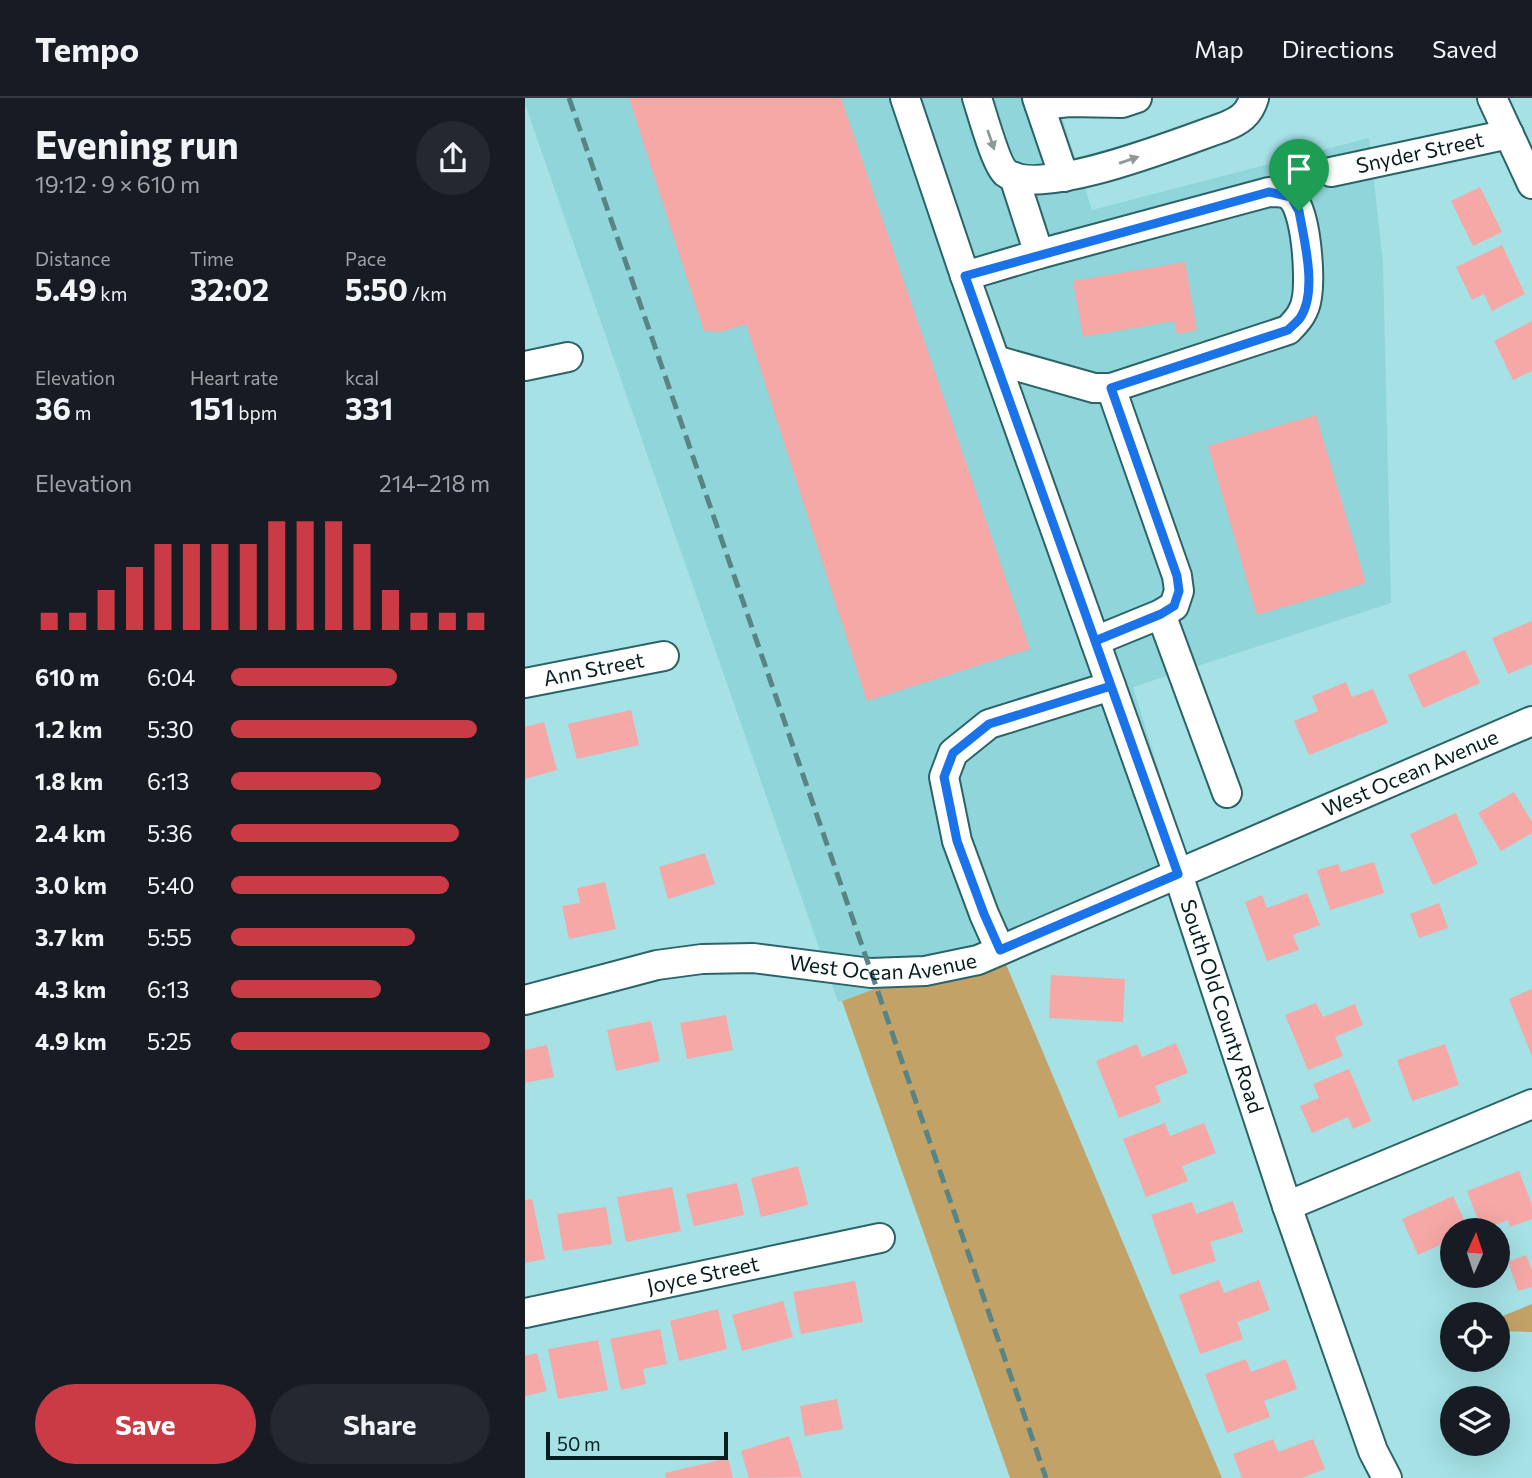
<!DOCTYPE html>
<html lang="en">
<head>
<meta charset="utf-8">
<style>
	body { margin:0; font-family:Commissioner,sans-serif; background:#242831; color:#f1f3f6; height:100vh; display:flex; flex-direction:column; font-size:26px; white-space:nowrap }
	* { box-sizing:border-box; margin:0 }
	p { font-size:23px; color:#9ea1a6 }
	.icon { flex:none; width:38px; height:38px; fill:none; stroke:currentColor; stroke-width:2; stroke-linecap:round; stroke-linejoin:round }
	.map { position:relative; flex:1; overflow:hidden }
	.panel { display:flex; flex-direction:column; background:#171b24; width:525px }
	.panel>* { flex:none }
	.needle { width:46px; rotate:3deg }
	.buttons { position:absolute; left:915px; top:1120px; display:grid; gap:14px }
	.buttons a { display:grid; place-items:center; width:70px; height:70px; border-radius:50%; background:#171b24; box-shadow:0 7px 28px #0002; font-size:35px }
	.scale { position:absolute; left:21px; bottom:18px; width:182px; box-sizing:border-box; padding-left:7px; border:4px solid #051e1f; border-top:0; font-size:19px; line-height:24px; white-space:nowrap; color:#051e1f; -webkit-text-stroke:5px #a5e1e5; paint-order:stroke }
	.pin { position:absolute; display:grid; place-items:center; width:60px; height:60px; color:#fff; margin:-72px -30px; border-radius:50% 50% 50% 0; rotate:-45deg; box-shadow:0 0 7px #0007 }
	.pin .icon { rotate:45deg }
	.round { display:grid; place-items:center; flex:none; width:74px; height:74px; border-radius:37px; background:#242831 }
	.overview { display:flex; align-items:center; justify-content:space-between; height:119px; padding:0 35px }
	h1 { font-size:38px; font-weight:700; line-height:52px }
	.figures { display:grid; grid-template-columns:repeat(3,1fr); gap:10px; height:119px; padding:7px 35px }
	.figures div { display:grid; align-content:center }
	.figures b { font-size:30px; font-weight:700 }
	.figures small { font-size:19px; font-weight:400 }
	.figures p { font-size:19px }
	.chart { height:196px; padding:14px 35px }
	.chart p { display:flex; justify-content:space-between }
	.chart svg { width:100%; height:126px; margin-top:7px; stroke:#ca3b45; stroke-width:6 }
	.primary-button { display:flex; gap:14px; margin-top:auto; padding:14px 35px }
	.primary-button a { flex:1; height:80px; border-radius:42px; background:#ca3b45; color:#fff; font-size:28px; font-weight:700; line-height:80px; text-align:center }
	.primary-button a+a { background:#242831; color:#f1f3f6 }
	ul { padding:0 35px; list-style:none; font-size:23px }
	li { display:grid; grid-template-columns:112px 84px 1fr; align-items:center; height:52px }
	li i { height:18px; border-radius:9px; background:#ca3b45 }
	header { display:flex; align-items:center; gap:42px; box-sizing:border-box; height:98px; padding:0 35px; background:#171b24; border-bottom:2px solid #363941 }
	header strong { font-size:33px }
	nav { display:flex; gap:38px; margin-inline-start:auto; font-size:24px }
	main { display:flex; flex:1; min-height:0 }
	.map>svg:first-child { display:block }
</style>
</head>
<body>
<header>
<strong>Tempo</strong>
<nav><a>Map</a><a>Directions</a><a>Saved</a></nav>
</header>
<main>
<section class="panel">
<div class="overview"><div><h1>Evening run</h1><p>19:12 · 9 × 610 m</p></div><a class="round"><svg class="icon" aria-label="share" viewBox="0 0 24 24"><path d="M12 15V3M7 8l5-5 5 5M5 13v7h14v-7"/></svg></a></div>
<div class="figures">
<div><p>Distance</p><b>5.49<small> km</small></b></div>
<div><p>Time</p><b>32:02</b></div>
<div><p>Pace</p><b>5:50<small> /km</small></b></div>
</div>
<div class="figures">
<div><p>Elevation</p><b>36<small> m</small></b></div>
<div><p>Heart rate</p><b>151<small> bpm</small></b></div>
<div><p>kcal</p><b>331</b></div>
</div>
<div class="chart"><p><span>Elevation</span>214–218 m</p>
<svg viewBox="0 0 160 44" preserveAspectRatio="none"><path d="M5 44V38M15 44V38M25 44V30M35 44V22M45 44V14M55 44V14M65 44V14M75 44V14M85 44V6M95 44V6M105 44V6M115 44V14M125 44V30M135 44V38M145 44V38M155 44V38"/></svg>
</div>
<ul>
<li><b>610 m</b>6:04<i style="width:64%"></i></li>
<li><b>1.2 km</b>5:30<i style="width:95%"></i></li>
<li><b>1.8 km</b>6:13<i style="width:58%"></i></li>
<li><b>2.4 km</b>5:36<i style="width:88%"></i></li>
<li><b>3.0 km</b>5:40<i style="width:84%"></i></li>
<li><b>3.7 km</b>5:55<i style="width:71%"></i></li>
<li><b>4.3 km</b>6:13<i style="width:58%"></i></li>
<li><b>4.9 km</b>5:25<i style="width:100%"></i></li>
</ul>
<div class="primary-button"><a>Save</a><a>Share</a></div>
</section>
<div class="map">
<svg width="1007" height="1380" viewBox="0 0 1007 1380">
	<rect width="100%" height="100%" fill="#a5e1e5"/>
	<!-- built -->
	<path fill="#8fd5d9" d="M0,0h531l36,112 277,-72 14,124 8,341 -258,84 57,184 -352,131 -313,-898z"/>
	<!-- green -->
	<path fill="#c3a267" d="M472,845l225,535h-212l-168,-477z
		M1007,1206v28l-34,-1v-13z"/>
	<!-- building -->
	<path fill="#f5a8a6" d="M104,0h212l189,551 -163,52 -121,-377 -25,8 -17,-1z
		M955,89l22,45 -29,14 -22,-45z
		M977,147l23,49 -33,17 -8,-17 -12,6 -16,-33z
		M660,164l12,68 -20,4 -3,-13 -91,16 -10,-56z
		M1007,223v50l-19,9 -19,-39z
		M791,317l50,168 -109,32 -49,-169z
		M1007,523v43l-24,10 -16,-36z
		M940,552l15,33 -57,25 -15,-33z
		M821,584l6,15 21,-8 15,34 -79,32 -15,-34 24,-10 -6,-15z
		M106,612l8,35 -62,14 -9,-35z
		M19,624l13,48 -32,9v-52z
		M989,694l18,30v11l-31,18 -23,-38z
		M931,715l22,51 -45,21 -23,-51z
		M180,755l10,31 -47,15 -9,-32z
		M849,764l10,31 -54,17 -13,-40 21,-6 3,8z
		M80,784l11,47 -47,10 -7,-33 18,-3 -3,-15z
		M782,795l13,32 -27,10 6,15 -32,11 -22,-59 17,-7 5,13z
		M914,805l9,25 -29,10 -9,-24z
		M526,877l74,4 -2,43 -74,-4z
		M1007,891v67l-23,-57z
		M791,905l7,14 32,-13 8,21 -28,12 8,19 -35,14 -23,-55z
		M201,917l7,35 -46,9 -7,-36z
		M126,923l9,40 -44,10 -9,-41z
		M651,945l12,30 -33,13 6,16 -42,16 -23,-57 41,-17 5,13z
		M920,946l14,41 -47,16 -15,-41z
		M22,947l7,32 -29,6v-33z
		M824,971l22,52 -18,8 -5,-12 -36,16 -12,-27 19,-8 -6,-14z
		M640,1025l5,13 34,-13 12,30 -34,13 6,15 -42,16 -23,-58z
		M273,1068l10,39 -47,12 -10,-39z
		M994,1073l13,34v14l-22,8 -2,-7 -26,10 -15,-39z
		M212,1085l7,32 -50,11 -8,-32z
		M147,1089l9,44 -55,11 -9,-45z
		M928,1098l16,34h-16v9l-35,16 -16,-36z
		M7,1101l13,60 -20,4v-63z
		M708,1103l10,31 -33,10 6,19 -44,14 -21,-60 41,-13 4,12z
		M81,1109l6,37 -49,7 -6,-37z
		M1001,1157l6,16v16l-14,4 -10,-29z
		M694,1182l5,13 35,-13 11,30 -33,12 6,17 -43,15 -21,-59z
		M330,1183l8,41 -62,12 -8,-42z
		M258,1203l10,36 -51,14 -10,-36z
		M193,1211l9,40 -48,12 -9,-40z
		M135,1231l7,35 -24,5 3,15 -25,6 -11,-51z
		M73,1242l10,50 -50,9 -10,-50z
		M12,1255l10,38 -22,5v-40z
		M721,1261l5,13 35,-13 11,30 -33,12 6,16 -43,16 -22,-59z
		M312,1301l6,30 -38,7 -5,-30z
		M264,1338l13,41 -53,1 -8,-27z
		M748,1341l5,13 35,-13 12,30 -23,9h-60l-9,-24z
		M203,1360l5,20h-67l-1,-5z"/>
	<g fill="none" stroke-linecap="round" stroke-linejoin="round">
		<defs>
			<g id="minor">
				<path id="s1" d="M380,0l60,178 213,598 109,332 86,245 14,27"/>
				<path d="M452,0c5,15 19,67 29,75 35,26 177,-32 218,-46 15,-6 25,-12 30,-29"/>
				<path d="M512,0l27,79"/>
				<path d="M967,0l40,86"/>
				<path d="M515,7l30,-3 52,1 15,-5"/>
				<path id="s2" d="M806,74l178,-38"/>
				<path d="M440,178l74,-22 -25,-77"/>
				<path d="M470,262l99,28h17l177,-58c10,-10 17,-18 19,-33 3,-20 0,-88 -17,-101 -5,-4 -15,-4 -21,-4l-230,62"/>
				<path d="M0,268l43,-9"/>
				<path d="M636,516l66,179"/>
				<path d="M570,543l66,-27 13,-8 5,-15 -2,-15 -66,-188"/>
				<path id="s3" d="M0,585l139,-27"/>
				<path d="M475,852l-16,-36 -27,-73 -13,-64 9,-24 36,-29 122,-38"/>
				<path id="s4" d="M0,902l132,-35 45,-6 51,-1 118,15 54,-2 53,-11 554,-239"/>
				<path d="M762,1108l245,-102"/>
				<path id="s5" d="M0,1215l355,-75"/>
			</g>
		</defs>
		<!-- minor casing -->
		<use href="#minor" stroke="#2a6468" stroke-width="32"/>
		<!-- minor -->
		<use href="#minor" stroke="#fff" stroke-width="28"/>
		<!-- rail -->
		<path stroke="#588486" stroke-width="5" stroke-dasharray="14 7" stroke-linecap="butt" d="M44,0l477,1380"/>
	</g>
	<!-- one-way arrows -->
	<defs><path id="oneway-solid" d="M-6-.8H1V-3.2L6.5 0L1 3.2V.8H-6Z" transform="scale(1.75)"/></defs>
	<g fill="#8e9a9a">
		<use href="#oneway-solid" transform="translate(466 42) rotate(71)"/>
		<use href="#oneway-solid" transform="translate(604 62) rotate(-19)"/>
	</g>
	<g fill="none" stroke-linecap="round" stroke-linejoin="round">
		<defs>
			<path id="route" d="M774,113c5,29 19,81 1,107 -3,4 -8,8 -12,12l-177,58 66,188 2,15 -5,15 -13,8 -66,27 16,45 -122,38 -36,29 -9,24 13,64 27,73 16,36 178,-76c-71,-200 -142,-399 -213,-598l304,-84 22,5 8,14"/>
		</defs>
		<!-- route casing -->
		<use href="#route" stroke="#fff" stroke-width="14"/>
		<!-- route -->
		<use href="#route" stroke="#1a73e8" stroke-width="9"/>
	</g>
	<g text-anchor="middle" stroke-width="6" stroke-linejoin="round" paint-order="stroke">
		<!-- street labels -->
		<g font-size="21" fill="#051e1f" stroke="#a5e1e5">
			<text dy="7" stroke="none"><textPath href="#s2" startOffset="91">Snyder Street</textPath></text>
			<text dy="7" stroke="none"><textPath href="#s3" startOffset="70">Ann Street</textPath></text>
			<text dy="7" stroke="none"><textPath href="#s4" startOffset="931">West Ocean Avenue</textPath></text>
			<text dy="7" stroke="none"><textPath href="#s4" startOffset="364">West Ocean Avenue</textPath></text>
			<text dy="7" stroke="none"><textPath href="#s1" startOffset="962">South Old County Road</textPath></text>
			<text dy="7" stroke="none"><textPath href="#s5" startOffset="182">Joyce Street</textPath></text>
		</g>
	</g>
</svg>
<div class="buttons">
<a><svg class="needle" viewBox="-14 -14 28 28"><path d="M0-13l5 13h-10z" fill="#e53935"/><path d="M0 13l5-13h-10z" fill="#9ea1a6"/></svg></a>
<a><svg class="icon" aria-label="locate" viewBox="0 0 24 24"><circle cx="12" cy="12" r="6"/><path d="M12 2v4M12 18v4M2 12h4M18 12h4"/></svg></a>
<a><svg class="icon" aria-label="layers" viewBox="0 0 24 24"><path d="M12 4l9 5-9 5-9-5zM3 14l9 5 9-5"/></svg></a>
</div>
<div class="scale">50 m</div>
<div class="pin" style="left:774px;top:113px;background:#1e9e55"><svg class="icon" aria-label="arrive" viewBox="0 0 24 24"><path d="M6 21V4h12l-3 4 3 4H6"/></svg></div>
</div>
</main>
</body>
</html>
